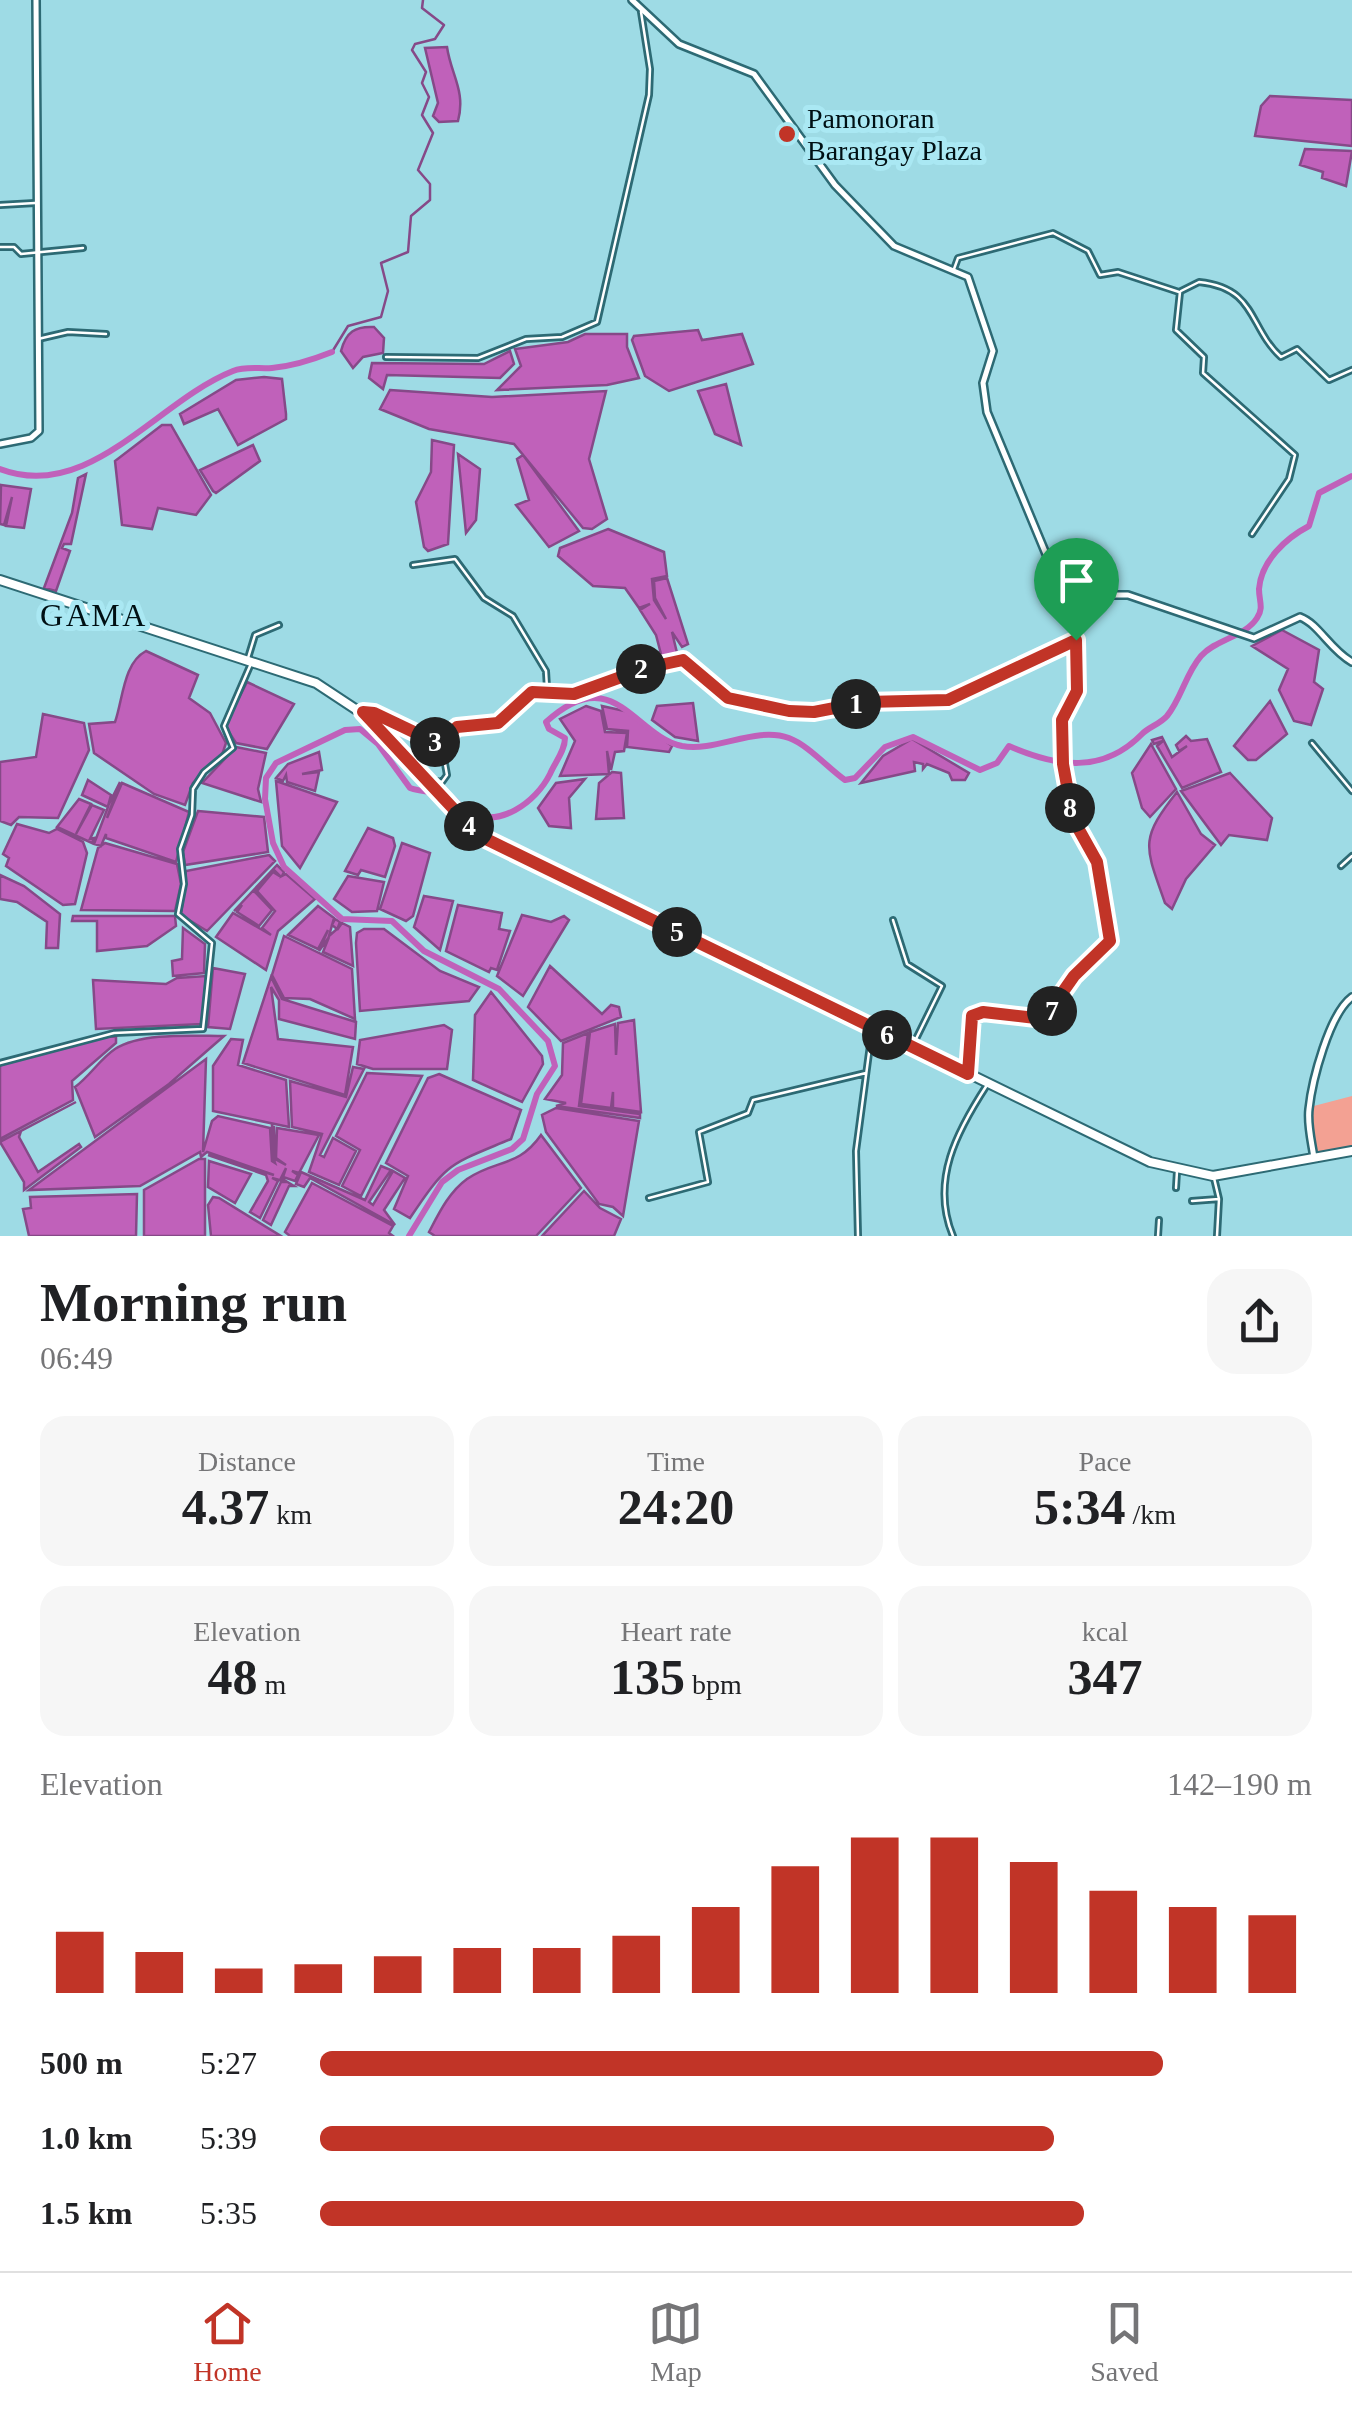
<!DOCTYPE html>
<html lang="en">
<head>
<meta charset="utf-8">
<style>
	body { margin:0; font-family:"Times New Roman",serif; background:#f6f6f6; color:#202124; height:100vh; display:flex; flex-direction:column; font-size:38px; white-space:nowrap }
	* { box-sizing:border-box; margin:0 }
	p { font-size:32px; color:#757577 }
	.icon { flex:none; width:55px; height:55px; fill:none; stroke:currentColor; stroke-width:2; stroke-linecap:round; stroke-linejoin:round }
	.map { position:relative; height:1236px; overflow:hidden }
	.sheet { display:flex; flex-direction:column; background:#fff; flex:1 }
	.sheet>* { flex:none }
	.pin { position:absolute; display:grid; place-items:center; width:85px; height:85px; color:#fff; margin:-102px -42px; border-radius:50% 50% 50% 0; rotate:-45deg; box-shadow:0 0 10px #0007 }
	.pin .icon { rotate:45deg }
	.km { position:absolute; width:50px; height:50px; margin:-25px; border-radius:50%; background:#222; color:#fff; font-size:28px; line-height:50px; text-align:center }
	.round { display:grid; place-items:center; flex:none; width:105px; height:105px; border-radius:30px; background:#f6f6f6 }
	.overview { display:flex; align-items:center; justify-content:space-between; height:170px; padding:0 40px }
	h1 { font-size:55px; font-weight:700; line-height:75px }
	.stats { display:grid; grid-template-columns:repeat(3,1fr); gap:15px; height:170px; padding:10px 40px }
	.stats div { display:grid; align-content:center; border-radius:25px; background:#f6f6f6; text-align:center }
	.stats b { font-size:50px; font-weight:700 }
	.stats small { font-size:28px; font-weight:400 }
	.stats p { font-size:28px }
	.chart { height:280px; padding:20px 40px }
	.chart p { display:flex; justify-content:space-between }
	.chart svg { width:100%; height:180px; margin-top:10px; stroke:#c13427; stroke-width:6 }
	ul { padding:0 40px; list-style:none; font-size:32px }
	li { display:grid; grid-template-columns:160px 120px 1fr; align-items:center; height:75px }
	li i { height:25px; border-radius:12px; background:#c13427 }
	.menu { display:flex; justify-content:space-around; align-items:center; height:140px; border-top:2px solid #e0e0e0; background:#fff; font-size:28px; color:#757577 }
	.menu a { display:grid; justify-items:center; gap:5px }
	.menu .selected { color:#c13427 }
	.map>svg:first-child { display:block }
</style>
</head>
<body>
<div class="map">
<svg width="1352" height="1236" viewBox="0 0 1352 1236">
	<rect width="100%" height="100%" fill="#9edbe5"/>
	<!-- green -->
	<path fill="#f3a193" d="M1352,1096v52l-36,8 -6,-49z"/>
	<!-- water -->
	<path fill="#c061ba" stroke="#864988" stroke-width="2.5" d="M447,47c4,28 19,44 11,74l-19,1 -6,-6 5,-13 -13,-55z
		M1270,96l82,4v46l-97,-10 6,-30z
		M1305,149l47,2 -6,35 -24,-8 1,-6 -23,-7z
		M374,327l10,11 -1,15 -20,4 -10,11 -12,-17c5,-19 14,-25 33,-24z
		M698,330l4,10 40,-6 11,30 -84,27 -24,-15 -13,-36 2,-4z
		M585,334h42v13l12,31 -32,7 -110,5 24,-24 -6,-17 53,-7z
		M510,351l4,13 -14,14 -113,-3 -4,14 -14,-11 3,-15 112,1z
		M264,377l18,2 4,35v5l-48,26 -20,-36 -34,15 -4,-10 56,-34z
		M726,384l15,61 -26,-11 -17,-43z
		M390,390l102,7 114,-6 -17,68 18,60 -15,10 -9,-1 -69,-84 -85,-15 -49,-20z
		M162,425h9l40,70 -15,20 -38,-7 -6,21 -30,-4 -7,-64z
		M432,440l22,5 -6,99 -20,7 -4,-4 -8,-45 15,-30z
		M253,445l7,16 -44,32 -3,-2 -13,-21z
		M458,454l22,15 -4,51 -10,13z
		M523,455l56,76 -30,16 -33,-42 13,-5 -12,-41z
		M86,474l-15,70h-7l-2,4 8,3 -14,40 -12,-3 28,-75 6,-35z
		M1,485l30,4 -7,39 -18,-2 6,-29 -8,28 -4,-1z
		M608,529l56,23 3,24 -15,3 2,21 12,19 -11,-21 -1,-17 13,-3 21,66 -6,3 -10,-15 5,21 -15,5 -6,-23 -16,-25 10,-6 -11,4 -14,-20 -32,-2 -35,-30 2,-8z
		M1282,630l37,20 -5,32 9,7 -12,36 -17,-4 -15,-31 9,-21 -36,-23z
		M146,651l52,24 -9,23 21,15 16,30 -4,12 -29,28 -8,22 -31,-11 -60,-41 -5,-29 26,-2c8,-22 8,-59 31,-71z
		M247,682l47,22 -27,45 -31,-6 -11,-17z
		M1270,701l17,33 -31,26h-8l-14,-14z
		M693,703l5,38 -23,-4 -23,-17 5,-14z
		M586,706l15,5 4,21 22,1 -3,18 -9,1 -4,18 -4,-19 2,23 -49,2 15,-35 -15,-22z
		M602,706l27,6 43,34 -3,6 -42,-5 1,-16 -21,-2z
		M43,714l41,9 5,27 -31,68 -39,-1 -8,8 -11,-4v-59l36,-5z
		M1186,736l5,5 16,-2 14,33 -39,16 -25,-42 6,-5 -9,3 -2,-4 10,-3 10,20 15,-11 -8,5 -3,-6z
		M912,739l57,34 -4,7h-13l-3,-7 -22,-9 -4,5v-5l-9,-2 1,9 -54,12 22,-27z
		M1151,744l25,45 -26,28 -8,-9 -10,-35z
		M236,747l30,6 -8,36 3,13 -59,-19z
		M319,752l3,18 -20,4 17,-2 -4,19 -28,-9 -1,-7 -3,6 -7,-3 12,-14z
		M612,772l9,1 3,45 -28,1 3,-36z
		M1230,773l42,45 -5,22 -38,-5 -8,10 -40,-54z
		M585,779l-16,19 2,30 -22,-2 -11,-18 18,-25z
		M88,780l23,15 -3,11 12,-24 -13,36 15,-35 67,29 -13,50 -70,-24v-4l-5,12 -7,-2 14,-37 -26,-12z
		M276,781l61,21 -37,66 -18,-22z
		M1177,792l24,42 14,11 -29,34 -14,30 -7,-6c-20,-57 -26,-63 12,-111z
		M79,799l12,5 -15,30 16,-29 12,5 -14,29 4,-1 -2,5 -35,-16z
		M198,811l66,6 4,35 -83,13 -2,-13z
		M17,824l32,9 8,-4 26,13 4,11 -12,51 -12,1 -57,-39 3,-8 -6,-4z
		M368,828l25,10 2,8 -10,31 -24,-7 -3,5 -13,-4z
		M105,843l72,21 4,20 -6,27 -94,-1 17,-62z
		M402,843l28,10 -17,63 -7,5 -26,-12z
		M269,855l6,6 -68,70 -26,-16 5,-44z
		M277,865l7,7 -2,4 4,-2 29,25 -37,32 -12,39 -50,-33 17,-24 38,22 -9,-7 13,-17 -18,-20 16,-19 8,5 -7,-7 -20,21 18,19 -13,16 -22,-14 5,-7 -8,6z
		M0,875l24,11 36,28 -2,34h-12l1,-26 -30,-20 -17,-3z
		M348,876l36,6 -7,29 -25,1 -18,-13z
		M424,896l29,5 -13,49 -26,-23z
		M458,905l44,8 -3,16 11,2 -13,39 -6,-2 -2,4 -43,-21z
		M318,906l16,12 -5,18 8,-7 -5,-4 3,-6 5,3 -3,8 5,-7 8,4 3,39 -30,-14 6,-15 -10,14 9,-21 -10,19 -30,-14z
		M522,915l29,7 13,-6 5,4 -46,76 -26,-20z
		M73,916h102l1,10 -29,20 -50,5v-30h-25z
		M183,928l22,16 -1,29 -31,3 -1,-15 10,-2z
		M364,929h20l56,42 39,16 -10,14 -109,10 -4,-68 1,-10z
		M284,936l68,33 3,50 -45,-20 -26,-1 -12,-23z
		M550,966l52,48 9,-9 8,2 2,10 -60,24 -33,-34z
		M213,968l32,6 -15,55 -22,-2z
		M206,976l-4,48 -106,5 -3,-49 73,4 11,-6z
		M271,977l11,22 74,23 -1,17 -76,-20v-19l-8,-13 7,52 75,8 -8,48 -102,-32z
		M491,992l51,64 1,8 -21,38 -49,-22 2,-65z
		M634,1020l7,92 -28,-4v-16l-2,16 -30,-4 9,-72 25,-8 1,31 2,-32z
		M444,1025l8,5 -5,39h-74l-16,-5 3,-24z
		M588,1033l-9,73 61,8v4l-84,-12 10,-3 -21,-4 17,-24 1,-32z
		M106,1036l10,1v6l-44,38 1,19 -73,39v-74z
		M224,1036l-55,48 -74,53 -20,-50c15,-11 25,-28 40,-38 27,-17 78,-13 109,-13z
		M231,1039l12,1 -5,25 48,15 3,47 -76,-16v-45z
		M206,1059l-3,93 9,-31 6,-5 52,12 2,33 3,2 -1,-3 -2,-34 2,1 1,32 11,6 -10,-7 1,-30 42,7 -20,38 -7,-2 6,4 -3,6 -12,-4 3,-9 -5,10 13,8h-5l-18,39 -8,-5 18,-38h6l-15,-4 6,3 -18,37 -10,-6 18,-31 -2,-6 -58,-20 66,20 -67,-23 -6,5 -1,-5 -60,34 -111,4z
		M353,1067l11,2 -44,86 4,2 9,-19 23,13 -17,34 -30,-13 13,-38 -30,-7 -2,-46 56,16z
		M367,1073l55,3 -61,120 -19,-10 18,-36 -24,-14z
		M439,1074l82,36 -10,29c-62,26 -63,22 -101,79l-16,-9 14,-33 -22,-13 42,-85z
		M76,1102l-55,29 -2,6 19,35 41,-28 2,3 -57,43v-8l-24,-40z
		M556,1108l83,13 -16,95 -10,-9 -14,-3 -53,-72 -4,-17z
		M541,1135l40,53 -45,48h-101l-6,-4c10,-19 20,-40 38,-53 29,-20 51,-11 74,-44z
		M199,1159h6v77h-61v-46z
		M209,1161l42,13 -16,29 -27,-16z
		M381,1166l10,4 -22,32 4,3 20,-34 12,7 -21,32 11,15 -85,-47 -6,9 -8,-3 5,-12 64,28z
		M312,1183l81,43 -4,7 4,3h-103l-5,-4z
		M584,1191l16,17 21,11 -7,17h-72z
		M137,1194l-1,42h-107l-6,-27 8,-1 -1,-11z
		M213,1197l6,1 62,38h-70l-3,-31z"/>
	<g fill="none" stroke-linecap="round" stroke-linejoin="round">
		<!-- stream -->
		<path stroke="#864988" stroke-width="2.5" d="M332,352l16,-26 33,-9 7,-26 -7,-28 27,-11 3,-36 19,-16v-16l-12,-14 15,-37 -11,-18 7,-18 -7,-14 4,-11 -14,-22 3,-6 20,-5 9,-14 -22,-17 1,-8"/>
		<!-- river -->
		<path stroke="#c061ba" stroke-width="6" d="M0,469c89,34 157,-68 233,-98 12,-5 26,-2 39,-3 22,-2 40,-8 60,-16
			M409,1236l33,-54 16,-12 54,-21 11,-10 14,-45 18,-28 -7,-25 -49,-52 -75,-38 -32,-30 -50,-2 -58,-52 -11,-24 -8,-44 1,-21 10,-15 69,-33 15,-1 18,15 32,44c13,5 28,3 39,8 8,3 9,11 17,15 33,19 70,-9 84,-37 5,-12 15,-23 15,-36l-16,-9 -3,-7c68,-62 88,14 136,24 35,6 73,-20 107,-8 19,7 39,30 56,42l10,-2 30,-31 28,-10 67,33 17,-7 12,-17c48,21 94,28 133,-12 7,-7 18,-10 25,-18 14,-17 19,-43 34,-60 15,-17 44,-19 56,-38 7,-10 2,-17 2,-29 2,-28 27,-51 50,-63l10,-33 33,-17"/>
		<defs>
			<path id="minor" d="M0,205l35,-2
				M0,247h14l7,7 62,-6
				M954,269l4,-11 95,-25 35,18 12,24 18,-3 61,20
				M1181,291l18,-9c58,6 49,45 82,75l16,-8 32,31 23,-10
				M1180,292l-4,38 28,27 -1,16 92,82 -6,24 -37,55
				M38,339l30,-7 38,2
				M386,357l92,1 48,-19 36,-2 35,-15 52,-227 1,-26 -9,-57
				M413,565l42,-6 29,39 29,18 33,55 1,17
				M248,658l7,-23 24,-10
				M365,712l77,35 5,28 -5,7 -12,-2
				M1312,743l40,48
				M439,744l18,-17 41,-4 36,-32 40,3 101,-33 15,2 24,28 14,7 86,14 52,-10 81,-2 129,-60
				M1341,866l11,-10
				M893,920l14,44 35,22 -29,59
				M0,1063l114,-30 89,-4 9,-86 -34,-29 6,-30 -4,-35 12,-34 1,-26 11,-17 29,-24 -9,-22 26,-60
				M968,1072l4,-56 15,-3 57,6 30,-43 36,-35 -8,-62 -29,-60 -11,-65 1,-34 14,-29v-84
				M1214,1178l5,21 -2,37
				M1176,1188l1,-17
				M649,1198l59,-16 -9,-50 49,-19 5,-13 113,-27
				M1192,1201l27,-2
				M858,1236l-2,-85 16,-121
				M953,1236c-23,-55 4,-105 34,-151
				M1158,1236l1,-16"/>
			<path id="tertiary" d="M632,0l47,44 75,30 81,111 59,61 74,31 25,74 -10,32 4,29 59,142 31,51 32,-10h19l126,43 46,-21c19,7 30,33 52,45
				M0,444l31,-6 8,-7 -3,-431
				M1314,1158c-2,-15 -7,-33 -5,-49 3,-28 20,-95 43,-112"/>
			<path id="primary" d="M0,580l316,103 56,37 90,99 26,20 662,323 63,14 139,-25"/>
		</defs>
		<!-- minor casing -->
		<use href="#minor" stroke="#2d6a74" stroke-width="8"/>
		<!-- tertiary casing -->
		<use href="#tertiary" stroke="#2d6a74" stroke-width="10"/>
		<!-- primary casing -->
		<use href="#primary" stroke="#2d6a74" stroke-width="12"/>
		<!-- minor -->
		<use href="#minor" stroke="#fff" stroke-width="2.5"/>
		<!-- tertiary -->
		<use href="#tertiary" stroke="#fff" stroke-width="5"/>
		<!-- primary -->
		<use href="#primary" stroke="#fff" stroke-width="8"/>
	</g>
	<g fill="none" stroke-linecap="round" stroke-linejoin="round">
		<defs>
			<path id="route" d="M1076,640l1,51 -15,29 1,44 10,55 24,43 13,79 -36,35 -30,43 -61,-7 -11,4 -4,58 -480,-234 -26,-22 -99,-106 11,1 65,31 18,-17 41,-4 34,-31 42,2 72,-26 37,-8 45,38 61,13 25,1 52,-10 82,-2z"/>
		</defs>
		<!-- route casing -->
		<use href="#route" stroke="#fff" stroke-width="20"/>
		<!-- route -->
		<use href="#route" stroke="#c13427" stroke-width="12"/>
	</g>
	<!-- markers -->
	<circle fill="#c13427" stroke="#aae8f3" stroke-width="4" cx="787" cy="134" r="10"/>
	<g text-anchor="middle" stroke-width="10" stroke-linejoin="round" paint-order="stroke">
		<!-- poi labels -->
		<g font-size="28" fill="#001014" stroke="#aae8f3" text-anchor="start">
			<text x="807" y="128">Pamonoran<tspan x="807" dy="32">Barangay Plaza</tspan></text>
		</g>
		<!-- quarter labels -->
		<g font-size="32" letter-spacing="2.5" fill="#001014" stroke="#aae8f3">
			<text x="94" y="626">GAMA</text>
		</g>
	</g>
</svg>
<div class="pin" style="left:1076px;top:640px;background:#1e9e55"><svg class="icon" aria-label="arrive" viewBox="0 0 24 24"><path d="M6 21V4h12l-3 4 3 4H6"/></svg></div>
<b class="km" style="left:856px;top:704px">1</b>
<b class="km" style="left:641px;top:669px">2</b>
<b class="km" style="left:435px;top:742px">3</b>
<b class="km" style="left:469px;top:826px">4</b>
<b class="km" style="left:677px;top:932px">5</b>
<b class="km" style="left:887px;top:1035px">6</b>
<b class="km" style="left:1052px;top:1011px">7</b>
<b class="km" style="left:1070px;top:808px">8</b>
</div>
<section class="sheet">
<div class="overview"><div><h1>Morning run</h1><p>06:49</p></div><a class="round"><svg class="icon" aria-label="share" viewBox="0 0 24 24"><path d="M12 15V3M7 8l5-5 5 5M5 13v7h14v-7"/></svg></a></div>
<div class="stats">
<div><p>Distance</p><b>4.37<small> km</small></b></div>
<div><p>Time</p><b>24:20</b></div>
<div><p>Pace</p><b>5:34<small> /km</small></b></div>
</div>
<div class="stats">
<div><p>Elevation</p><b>48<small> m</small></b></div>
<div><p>Heart rate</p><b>135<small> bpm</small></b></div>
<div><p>kcal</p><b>347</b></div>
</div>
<div class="chart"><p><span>Elevation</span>142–190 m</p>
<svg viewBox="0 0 160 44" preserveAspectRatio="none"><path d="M5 44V29M15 44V34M25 44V38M35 44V37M45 44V35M55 44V33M65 44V33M75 44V30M85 44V23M95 44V13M105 44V6M115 44V6M125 44V12M135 44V19M145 44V23M155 44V25"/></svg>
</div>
<ul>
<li><b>500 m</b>5:27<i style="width:85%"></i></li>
<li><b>1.0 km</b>5:39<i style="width:74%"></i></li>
<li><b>1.5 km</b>5:35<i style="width:77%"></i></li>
</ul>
</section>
<nav class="menu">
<a class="selected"><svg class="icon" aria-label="home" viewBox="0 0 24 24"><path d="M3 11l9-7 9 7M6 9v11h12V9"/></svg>Home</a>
<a><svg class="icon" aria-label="map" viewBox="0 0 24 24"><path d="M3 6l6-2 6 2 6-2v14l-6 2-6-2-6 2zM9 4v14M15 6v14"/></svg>Map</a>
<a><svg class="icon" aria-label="saved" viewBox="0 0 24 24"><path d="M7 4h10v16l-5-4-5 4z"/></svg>Saved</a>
</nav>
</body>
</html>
